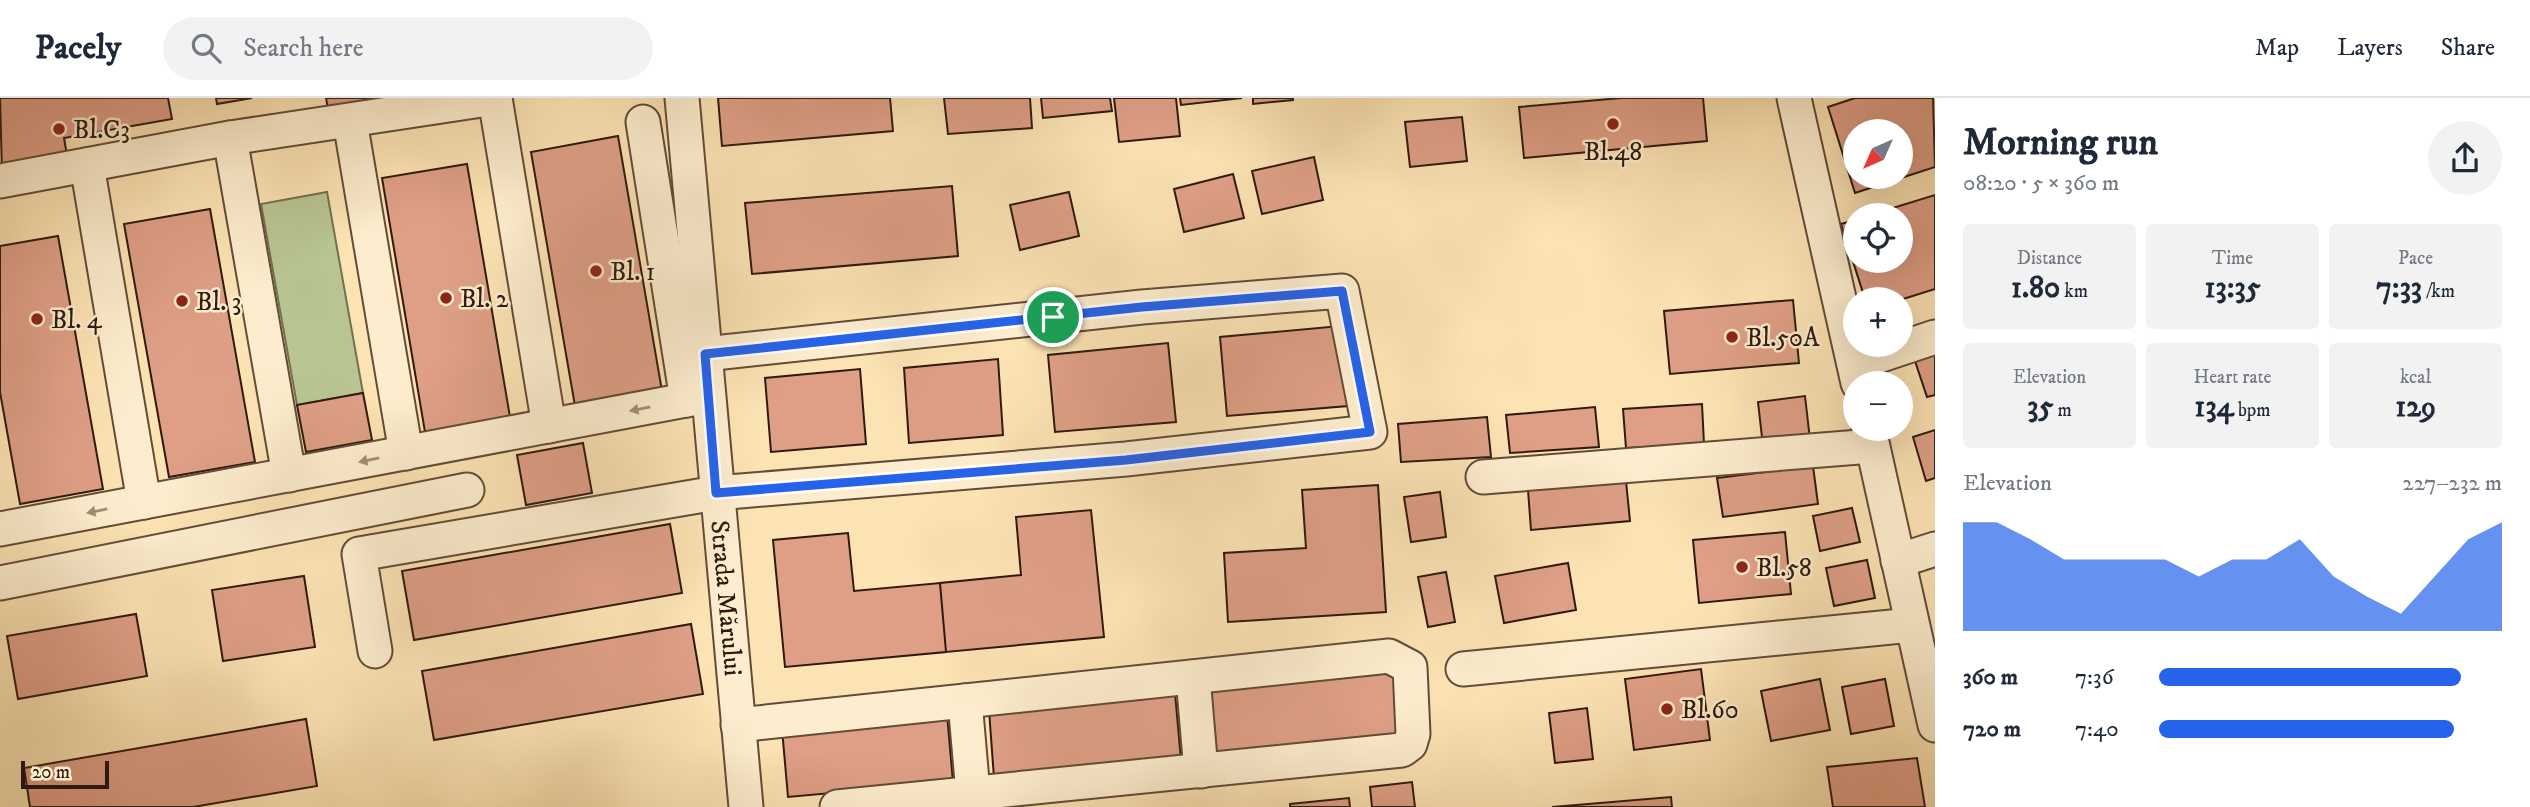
<!DOCTYPE html>
<html lang="en">
<head>
<meta charset="utf-8">
<style>
	body { margin:0; font-family:"IM FELL DW Pica",serif; background:#f2f2f3; color:#1f2937; height:100vh; display:flex; flex-direction:column; font-size:26px; white-space:nowrap }
	* { box-sizing:border-box; margin:0 }
	p { font-size:23px; color:#747a83 }
	.icon { flex:none; width:38px; height:38px; fill:none; stroke:currentColor; stroke-width:2; stroke-linecap:round; stroke-linejoin:round }
	.map { position:relative; flex:1; overflow:hidden }
	.panel { display:flex; flex-direction:column; background:#fff; width:595px }
	.panel>* { flex:none }
	.needle { width:46px; rotate:225deg }
	.controls { position:absolute; left:1843px; top:21px; display:grid; gap:14px }
	.controls a { display:grid; place-items:center; width:70px; height:70px; border-radius:50%; background:#fff; box-shadow:0 7px 28px #0002; font-size:35px }
	.scale { position:absolute; left:21px; bottom:18px; width:88px; box-sizing:border-box; padding-left:7px; border:4px solid #2f1a0f; border-top:0; font-size:19px; line-height:24px; white-space:nowrap; color:#2f1a0f; -webkit-text-stroke:5px #fdedce; paint-order:stroke }
	.pin { position:absolute; display:grid; place-items:center; width:60px; height:60px; color:#fff; margin:-30px; border:4px solid #fff; border-radius:50%; box-shadow:0 2px 7px #0007 }
	.round { display:grid; place-items:center; flex:none; width:74px; height:74px; border-radius:37px; background:#f2f2f3 }
	.head { display:flex; align-items:center; justify-content:space-between; height:119px; padding:0 28px }
	h1 { font-size:38px; font-weight:700; line-height:52px }
	.stats { display:grid; grid-template-columns:repeat(3,1fr); gap:10px; height:119px; padding:7px 28px }
	.stats div { display:grid; align-content:center; border-radius:7px; background:#f2f2f3; text-align:center }
	.stats b { font-size:30px; font-weight:700 }
	.stats small { font-size:19px; font-weight:400 }
	.stats p { font-size:19px }
	.chart { height:196px; padding:14px 28px }
	.chart p { display:flex; justify-content:space-between }
	.chart svg { width:100%; height:126px; margin-top:7px; fill:#2563eb; opacity:.7 }
	ul { padding:0 28px; list-style:none; font-size:23px }
	li { display:grid; grid-template-columns:112px 84px 1fr; align-items:center; height:52px }
	li i { height:18px; border-radius:9px; background:#2563eb }
	header { display:flex; align-items:center; gap:42px; box-sizing:border-box; height:98px; padding:0 35px; background:#fff; border-bottom:2px solid #e0e1e3 }
	header strong { font-size:33px }
	nav { display:flex; gap:38px; margin-inline-start:auto; font-size:24px }
	.search { width:490px; height:63px; background:#f2f2f3; display:flex; align-items:center; gap:18px; box-sizing:border-box; padding:0 24px; border-radius:38px; color:#747a83; font-size:26px }
	main { display:flex; flex:1; min-height:0 }
	.map>svg:first-child { display:block }
</style>
</head>
<body>
<header>
<strong>Pacely</strong>
<div class="search"><svg class="icon" aria-label="search" viewBox="0 0 24 24"><circle cx="10" cy="10" r="6"/><path d="M15 15l6 6"/></svg>Search here</div>
<nav><a>Map</a><a>Layers</a><a>Share</a></nav>
</header>
<main>
<div class="map">
<svg width="1935" height="709" viewBox="0 0 1935 709">
	<rect width="100%" height="100%" fill="#fce3b4"/>
	<filter id="stains"><feTurbulence type="fractalNoise" baseFrequency=".00286" numOctaves="4"/><feColorMatrix values="0 0 0 0 .2 0 0 0 0 .09 0 0 0 0 .02 0 0 0 .5 -.17"/></filter>
	<radialGradient id="worn" r=".72"><stop offset=".6" stop-color="#630" stop-opacity="0"/><stop offset="1" stop-color="#630" stop-opacity=".3"/></radialGradient>
	<!-- green -->
	<path fill="#b8c592" stroke="#747050" stroke-width="2" d="M327,94l36,201 -66,12 -36,-201z"/>
	<!-- building -->
	<path fill="#de9f86" stroke="#2f1a0f" stroke-width="2" fill-rule="evenodd" d="M0,0h168l4,21 -108,19 4,23 -66,11z
		M216,0h36l-35,6z
		M326,0h70l-67,17z
		M718,0h172l3,33 -171,15z
		M944,0h86l2,30 -84,6z
		M1041,0h69l2,13 -69,7z
		M1114,0h62l4,38 -61,6z
		M1180,0h62l-61,7z
		M1253,0h40v2l-40,4z
		M1621,0h82l4,43 -183,17 -5,-51z
		M1855,0h78l2,69 -80,26 -27,-86zM1855,33h45v46h-45z
		M1462,19l5,44 -57,6 -5,-45z
		M618,38l44,255 -87,15 -44,-254z
		M1314,59l9,43 -61,14 -10,-43z
		M467,66l43,253 -85,15 -43,-254z
		M1233,76l11,44 -60,14 -10,-43z
		M952,88l6,70 -206,18 -7,-71z
		M1069,94l10,44 -59,14 -10,-45z
		M1935,97v94l-35,11 -35,-1 -24,-75 14,-4v41h45v-46h-30z
		M210,111l45,253 -86,15 -45,-253z
		M58,138l45,253 -83,15 -20,-112v-146z
		M1793,202l6,63 -129,11 -6,-63z
		M1340,228l8,80 -121,10 -7,-79z
		M1168,245l8,79 -121,10 -7,-77z
		M1935,256v41l-8,2 -12,-36z
		M998,261l5,76 -94,8 -5,-75z
		M860,271l6,75 -95,8 -6,-74z
		M363,295l9,47 -66,12 -9,-47z
		M1805,298l5,44 -47,6 -5,-44z
		M1702,306l2,40 -78,4 -3,-39z
		M1595,309l4,40 -89,6 -4,-38z
		M1487,319l4,40 -90,5 -3,-38z
		M1935,332v48l-9,3 -13,-44z
		M583,345l9,50 -66,12 -9,-50z
		M1813,368l5,38 -95,13 -6,-39z
		M1626,383l4,40 -99,9 -3,-40z
		M1378,387l8,127 -158,10 -4,-69 82,-5 -4,-58z
		M1440,394l6,45 -35,5 -7,-45z
		M1852,410l8,34 -40,9 -7,-35z
		M1091,412l13,127 -158,15 -6,-69 81,-8 -5,-58z
		M670,426l12,69 -268,47 -12,-69z
		M1785,434l6,62 -92,9 -6,-63z
		M848,435l6,58 86,-8 6,69 -161,15 -12,-127z
		M1867,462l8,38 -41,8 -8,-38z
		M1568,465l8,47 -72,13 -9,-47z
		M1446,474l9,50 -27,5 -10,-50z
		M304,478l11,71 -92,14 -11,-71z
		M136,516l11,62 -129,23 -11,-63z
		M691,526l12,70 -269,46 -12,-69z
		M1701,571l9,71 -76,10 -9,-71z
		M1395,574l7,68 -185,17 -6,-67z
		M1820,581l10,51 -59,11 -10,-50z
		M1885,581l9,47 -43,8 -9,-47z
		M1175,595l6,67 -187,18 -5,-68z
		M1587,610l6,51 -38,4 -6,-50z
		M947,616l6,68 -165,15 -6,-68z
		M306,621l11,67 -124,21h-163l-6,-39z
		M1917,660l8,49h-92l-6,-40z
		M1412,684l3,25h-43l-2,-20z
		M1671,699l1,10h-120z
		M1349,700l1,9h-60v-3z"/>
	<g fill="none" stroke-linecap="round" stroke-linejoin="round">
		<defs>
			<g id="minor">
				<path d="M495,0l54,328"/>
				<path id="s1" d="M682,0l64,709"/>
				<path d="M1794,0l64,285"/>
				<path d="M350,23l56,332"/>
				<path d="M643,24l44,278"/>
				<path d="M230,40l59,337"/>
				<path d="M87,67l57,337"/>
				<path d="M0,83l230,-43 265,-40"/>
				<path d="M1854,266l81,-27"/>
				<path d="M1869,331l66,296"/>
				<path d="M1483,379l389,-31"/>
				<path d="M0,431l707,-133"/>
				<path d="M1898,463l37,-12"/>
				<path d="M0,485l467,-93"/>
				<path d="M375,553l-16,-97 357,-61 410,-34 244,-27 -28,-141 -200,16 -437,47"/>
				<path d="M1463,571l449,-44"/>
				<path d="M1193,579l8,94"/>
				<path d="M965,603l8,92"/>
				<path d="M738,627l651,-69 21,11 3,67 -3,10 -8,6 -565,57"/>
			</g>
		</defs>
		<!-- minor casing -->
		<use href="#minor" stroke="#624c38" stroke-width="37"/>
		<!-- minor -->
		<use href="#minor" stroke="#fdedce" stroke-width="33"/>
	</g>
	<!-- one-way arrows -->
	<defs><path id="oneway-solid" d="M-6-.8H1V-3.2L6.5 0L1 3.2V.8H-6Z" transform="scale(1.75)"/></defs>
	<g fill="#a08e78">
		<use href="#oneway-solid" transform="translate(640 311) rotate(169)"/>
		<use href="#oneway-solid" transform="translate(369 362) rotate(169)"/>
		<use href="#oneway-solid" transform="translate(97 413) rotate(169)"/>
	</g>
	<g fill="none" stroke-linecap="round" stroke-linejoin="round">
		<defs>
			<path id="route" d="M1342,193l28,141 -244,28 -410,33 -11,-139 437,-47z"/>
		</defs>
		<!-- route casing -->
		<use href="#route" stroke="#fff" stroke-width="14"/>
		<!-- route -->
		<use href="#route" stroke="#2563eb" stroke-width="9"/>
	</g>
	<!-- markers -->
	<g fill="#8f2418" stroke="#fdedce" stroke-width="2.5">
		<circle cx="1613" cy="26" r="7"/>
		<circle cx="59" cy="31" r="7"/>
		<circle cx="596" cy="173" r="7"/>
		<circle cx="446" cy="200" r="7"/>
		<circle cx="182" cy="203" r="7"/>
		<circle cx="37" cy="221" r="7"/>
		<circle cx="1732" cy="239" r="7"/>
		<circle cx="1742" cy="469" r="7"/>
		<circle cx="1667" cy="611" r="7"/>
	</g>
	<g text-anchor="middle" stroke-width="5" stroke-linejoin="round" paint-order="stroke">
		<!-- poi labels -->
		<g font-size="26" fill="#2f1a0f" stroke="#fdedce" text-anchor="start">
			<text x="73" y="40">Bl.C3</text>
			<text x="1613" y="62" text-anchor="middle">Bl.48</text>
			<text x="610" y="182">Bl. 1</text>
			<text x="460" y="209">Bl. 2</text>
			<text x="196" y="212">Bl. 3</text>
			<text x="51" y="230">Bl. 4</text>
			<text x="1746" y="248">Bl.50A</text>
			<text x="1756" y="478">Bl.58</text>
			<text x="1681" y="620">Bl.60</text>
		</g>
		<!-- street labels -->
		<g font-size="26" fill="#2f1a0f" stroke="#fdedce">
			<text dy="9" stroke="none"><textPath href="#s1" startOffset="502">Strada Mărului</textPath></text>
		</g>
	</g>
	<rect width="100%" height="100%" filter="url(#stains)"/>
	<rect width="100%" height="100%" fill="url(#worn)"/>
</svg>
<div class="controls">
<a><svg class="needle" viewBox="-14 -14 28 28"><path d="M0-13l5 13h-10z" fill="#e53935"/><path d="M0 13l5-13h-10z" fill="#747a83"/></svg></a>
<a><svg class="icon" aria-label="locate" viewBox="0 0 24 24"><circle cx="12" cy="12" r="6"/><path d="M12 2v4M12 18v4M2 12h4M18 12h4"/></svg></a>
<a>+</a>
<a>−</a>
</div>
<div class="scale">20 m</div>
<div class="pin" style="left:1053px;top:219px;background:#1e9e55"><svg class="icon" aria-label="arrive" viewBox="0 0 24 24"><path d="M6 21V4h12l-3 4 3 4H6"/></svg></div>
</div>
<section class="panel">
<div class="head"><div><h1>Morning run</h1><p>08:20 · 5 × 360 m</p></div><a class="round"><svg class="icon" aria-label="share" viewBox="0 0 24 24"><path d="M12 15V3M7 8l5-5 5 5M5 13v7h14v-7"/></svg></a></div>
<div class="stats">
<div><p>Distance</p><b>1.80<small> km</small></b></div>
<div><p>Time</p><b>13:35</b></div>
<div><p>Pace</p><b>7:33<small> /km</small></b></div>
</div>
<div class="stats">
<div><p>Elevation</p><b>35<small> m</small></b></div>
<div><p>Heart rate</p><b>134<small> bpm</small></b></div>
<div><p>kcal</p><b>129</b></div>
</div>
<div class="chart"><p><span>Elevation</span>227–232 m</p>
<svg viewBox="0 0 160 44" preserveAspectRatio="none"><path d="M0 44V6L10 6L20 12L30 19L40 19L50 19L60 19L70 25L80 19L90 19L100 12L110 25L120 32L130 38L140 25L150 12L160 6V44z"/></svg>
</div>
<ul>
<li><b>360 m</b>7:36<i style="width:88%"></i></li>
<li><b>720 m</b>7:40<i style="width:86%"></i></li>
</ul>
</section>
</main>
</body>
</html>
